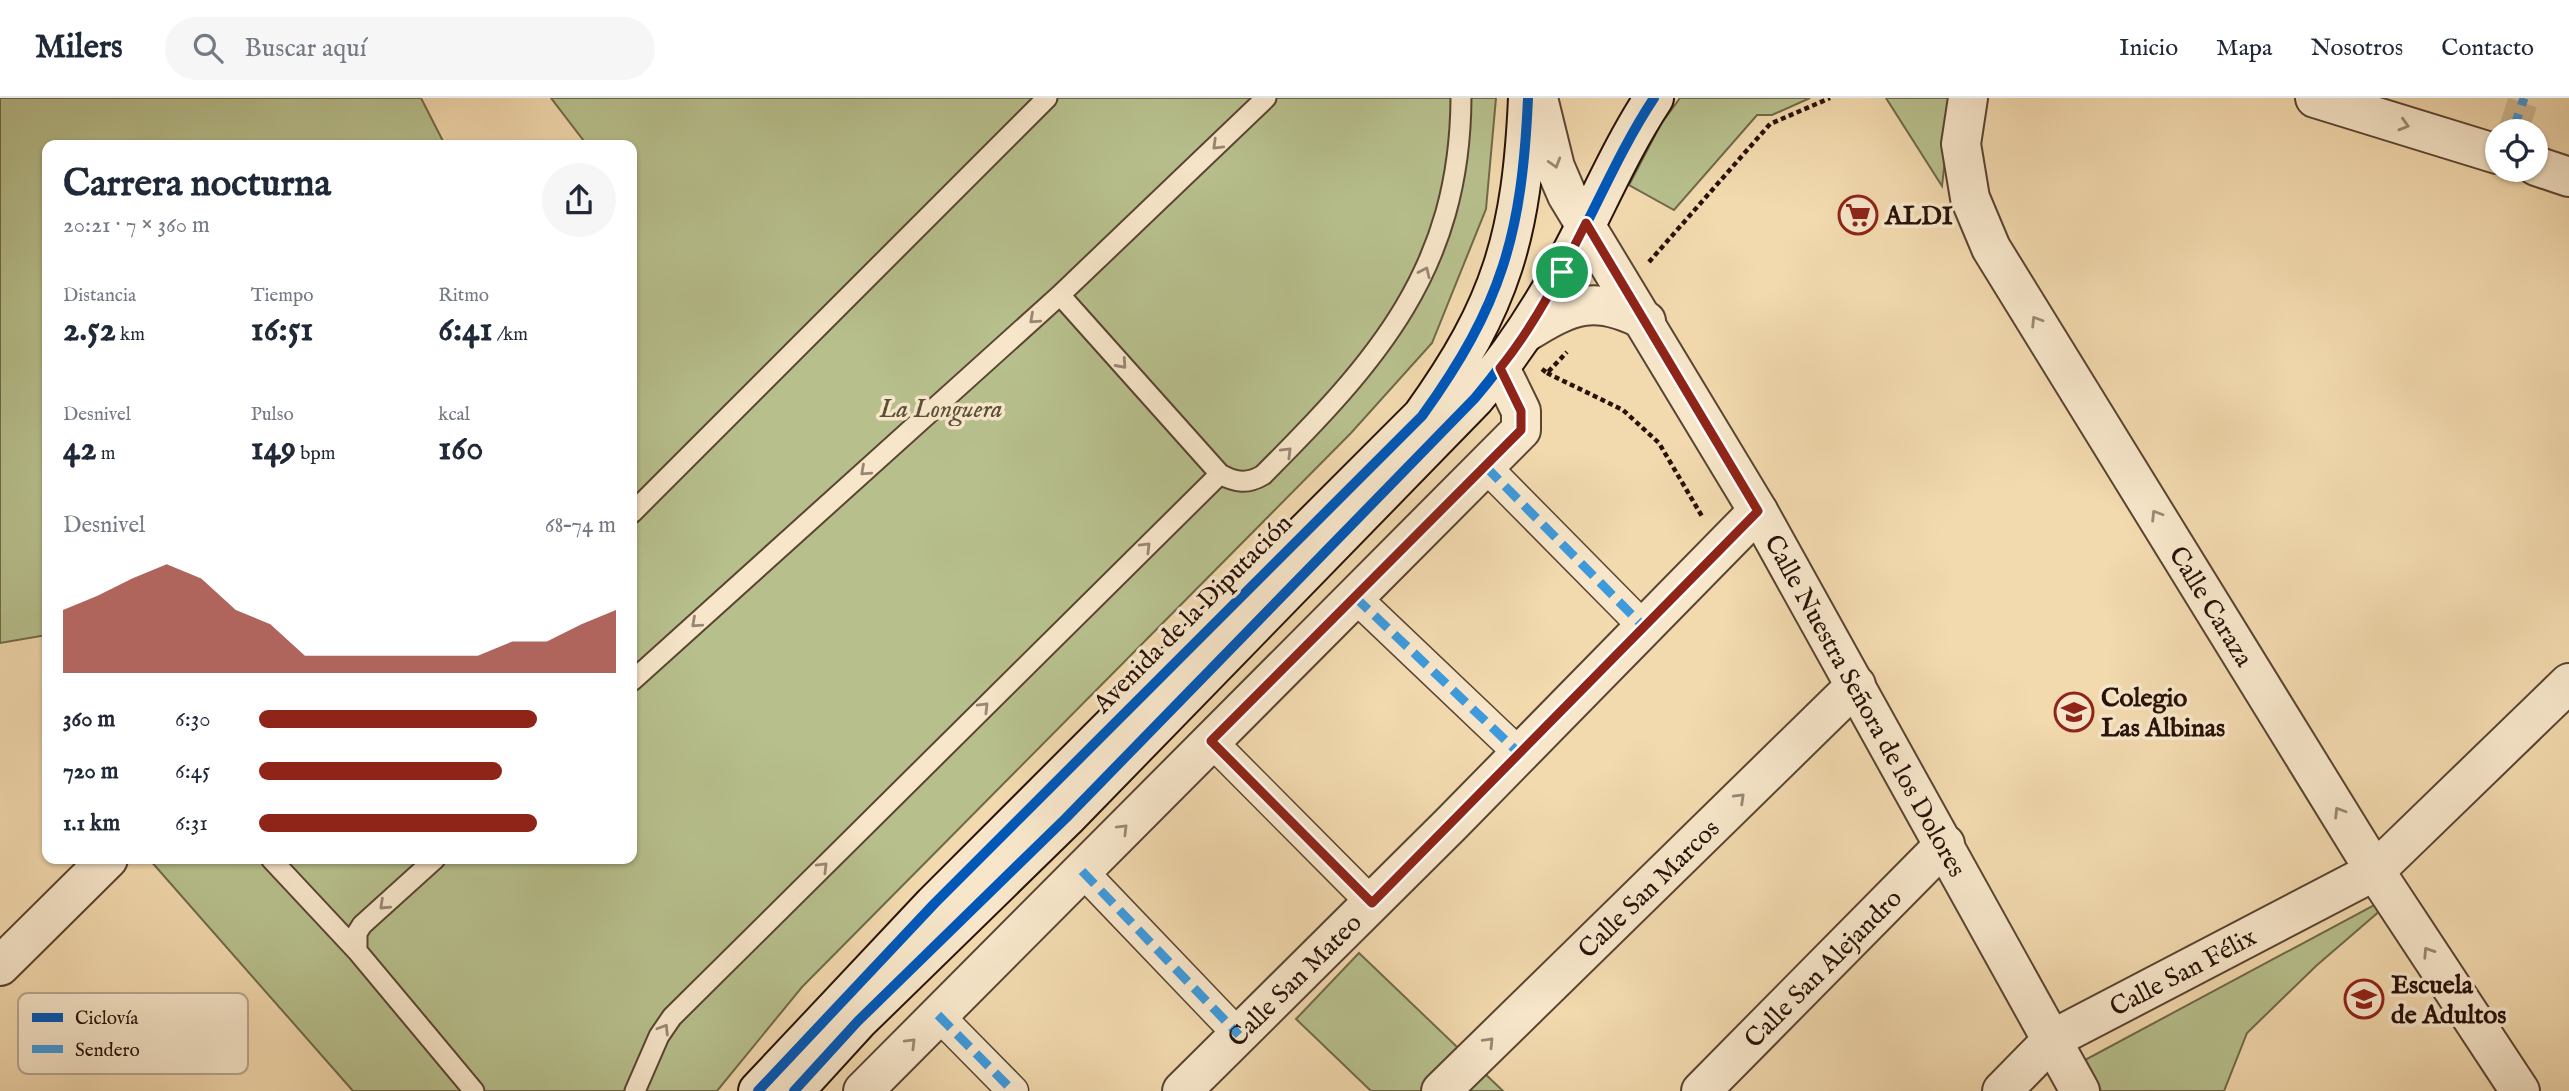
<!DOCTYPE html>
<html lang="es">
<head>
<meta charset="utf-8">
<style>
	body { margin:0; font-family:"IM FELL English",serif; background:#f6f6f7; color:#1f2937; height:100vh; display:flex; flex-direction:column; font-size:26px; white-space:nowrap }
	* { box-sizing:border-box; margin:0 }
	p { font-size:23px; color:#747a83 }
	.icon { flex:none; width:38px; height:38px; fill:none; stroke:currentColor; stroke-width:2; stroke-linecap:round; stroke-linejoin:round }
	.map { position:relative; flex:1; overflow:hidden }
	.drawer { position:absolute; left:42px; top:42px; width:595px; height:724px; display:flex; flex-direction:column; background:#fff; border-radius:14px; box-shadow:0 2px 5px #0004 }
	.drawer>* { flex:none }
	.tools { position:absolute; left:2485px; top:21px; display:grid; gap:14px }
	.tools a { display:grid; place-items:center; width:63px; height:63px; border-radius:50%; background:#fff; box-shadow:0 2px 5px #0004; font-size:35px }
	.pin { position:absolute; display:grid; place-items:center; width:60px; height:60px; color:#fff; margin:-30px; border:4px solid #fff; border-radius:50%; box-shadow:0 2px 7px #0007 }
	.round { display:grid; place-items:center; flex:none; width:74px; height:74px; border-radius:37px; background:#f6f6f7 }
	.overview { display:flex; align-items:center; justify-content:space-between; height:119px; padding:0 21px }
	h1 { font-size:38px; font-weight:700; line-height:52px }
	.figures { display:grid; grid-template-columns:repeat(3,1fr); gap:10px; height:119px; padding:7px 21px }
	.figures div { display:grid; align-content:center }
	.figures b { font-size:35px; font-weight:700 }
	.figures small { font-size:19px; font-weight:400 }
	.figures p { font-size:19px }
	.chart { height:196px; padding:14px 21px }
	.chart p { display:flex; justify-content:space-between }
	.chart svg { width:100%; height:126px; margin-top:7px; fill:#8f2418; opacity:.7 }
	ul { padding:0 21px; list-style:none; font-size:23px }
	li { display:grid; grid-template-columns:112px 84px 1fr; align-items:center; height:52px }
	li i { height:18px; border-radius:9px; background:#8f2418 }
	header { display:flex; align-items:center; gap:42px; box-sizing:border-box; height:98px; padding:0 35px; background:#fff; border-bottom:2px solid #e0e1e3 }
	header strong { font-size:33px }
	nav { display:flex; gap:38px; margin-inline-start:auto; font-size:24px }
	.search { width:490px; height:63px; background:#f6f6f7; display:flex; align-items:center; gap:18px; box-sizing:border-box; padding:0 24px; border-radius:38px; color:#747a83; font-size:26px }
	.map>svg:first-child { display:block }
</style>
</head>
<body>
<header>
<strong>Milers</strong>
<div class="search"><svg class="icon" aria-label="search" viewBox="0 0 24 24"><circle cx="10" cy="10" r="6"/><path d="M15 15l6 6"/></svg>Buscar aquí</div>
<nav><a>Inicio</a><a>Mapa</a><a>Nosotros</a><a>Contacto</a></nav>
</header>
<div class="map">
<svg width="2569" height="993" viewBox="0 0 2569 993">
	<rect width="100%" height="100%" fill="#f2d9ae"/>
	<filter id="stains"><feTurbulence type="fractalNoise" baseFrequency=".00286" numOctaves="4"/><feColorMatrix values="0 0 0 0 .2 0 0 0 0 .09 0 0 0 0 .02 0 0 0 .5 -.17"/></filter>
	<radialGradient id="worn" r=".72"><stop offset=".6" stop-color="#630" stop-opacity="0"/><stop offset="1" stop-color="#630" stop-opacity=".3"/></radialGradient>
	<!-- green -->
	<path fill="#b7c08d" stroke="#70694a" stroke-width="2" d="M0,0h421l24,47h-398v490l-47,8z
		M551,0h945l-10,111 -54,134 -81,90 -549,554 -85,104h-364l-204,-232h483v-714h-45z
		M1680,0h130l-38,17h-15l-83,95 -45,-25 32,-61z
		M1886,0h66l-10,88z
		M2378,805l4,6 -66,57 -69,67 -23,58h-123l-16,-31z
		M1359,855l144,138h-132l-75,-72z"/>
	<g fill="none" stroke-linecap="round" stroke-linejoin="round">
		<!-- pedestrian-tunnel -->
		<path stroke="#d4bb95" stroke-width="30" stroke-dasharray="30 15" stroke-linecap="butt" d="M2513,33l11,-33"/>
		<defs>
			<path id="service" d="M1060,197l160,179c16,9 28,10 43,1 114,-114 197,-206 198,-377
				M632,415l415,-415
				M632,583l428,-386 206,-197
				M271,761l86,92
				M435,761l-73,66 -5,8v18l117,140
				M635,993l24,-55 13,-19 548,-543"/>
			<path id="pedestrian" d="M1486,369l158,160
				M1355,499l165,157
				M1211,643l161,162
				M1082,773l157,164
				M938,917l75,76"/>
			<g id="minor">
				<path id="s1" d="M1538,0l17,69 12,28 191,316 322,580"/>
				<path id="s2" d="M1968,0l-7,46 9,54 21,50 384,623 145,220"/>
				<path d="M2315,0l182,56"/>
				<path d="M2536,68l33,11"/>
				<path d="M1525,235c46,-29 70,-39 121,-12"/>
				<path d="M0,868l108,-107"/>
				<path d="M863,993l658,-661v-19l-21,-43"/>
				<path id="s3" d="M1182,993l269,-267 307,-313"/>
				<path id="s4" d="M1441,993l415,-406"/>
				<path id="s5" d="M1701,993l244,-247"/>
				<path id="s6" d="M2002,993l51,-52 322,-168 194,-188"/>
			</g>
			<path id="secondary" d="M758,993l176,-187 488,-488c80,-111 100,-182 106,-318
				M794,993l64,-70 208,-203 409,-420c33,-39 60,-79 85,-124 33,-58 57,-120 94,-176"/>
		</defs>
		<!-- service casing -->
		<use href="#service" stroke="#5a4432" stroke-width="23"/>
		<!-- pedestrian casing -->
		<use href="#pedestrian" stroke="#5a4432" stroke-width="33"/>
		<!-- minor casing -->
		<use href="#minor" stroke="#5a4432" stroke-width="42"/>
		<!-- secondary casing -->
		<use href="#secondary" stroke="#281208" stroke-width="42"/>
		<!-- path -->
		<path stroke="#281208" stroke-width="4.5" stroke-dasharray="5 3.5" stroke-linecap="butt" d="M1649,164l121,-138 60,-26
			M1542,271l5,4 20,-21
			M1547,275l76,37 36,33 44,75"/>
		<!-- service -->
		<use href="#service" stroke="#f7e6ca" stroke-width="19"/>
		<!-- pedestrian -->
		<use href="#pedestrian" stroke="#f7e6ca" stroke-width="30"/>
		<!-- minor -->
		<use href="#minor" stroke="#f7e6ca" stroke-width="38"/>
		<!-- secondary -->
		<use href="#secondary" stroke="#f7e6ca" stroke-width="38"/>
		<!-- quiet -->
		<path stroke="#3d9add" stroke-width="9" stroke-dasharray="18 9" stroke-linecap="butt" d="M2513,33l11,-33
			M1486,369l158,160
			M1355,499l165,157
			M1211,643l161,162
			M1082,773l157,164
			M938,917l75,76"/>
		<defs>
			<path id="cycleway" d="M758,993l176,-187 488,-488c80,-111 100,-182 106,-318
				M794,993l64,-70 208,-203 409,-420c33,-39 60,-79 85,-124 33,-58 57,-120 94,-176"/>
		</defs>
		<!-- cycleway casing -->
		<use href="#cycleway" stroke="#f7e6ca" stroke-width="15"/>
		<!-- cycleway -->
		<use href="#cycleway" stroke="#0057b8" stroke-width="10"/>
	</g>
	<!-- one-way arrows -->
	<defs><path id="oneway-chevron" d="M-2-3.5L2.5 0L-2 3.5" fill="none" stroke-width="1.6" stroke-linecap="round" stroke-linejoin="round" transform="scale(1.75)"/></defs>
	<g stroke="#9a8773">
		<use href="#oneway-chevron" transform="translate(2404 27) rotate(17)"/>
		<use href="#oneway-chevron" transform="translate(1217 47) rotate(136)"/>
		<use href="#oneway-chevron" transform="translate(1555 65) rotate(73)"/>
		<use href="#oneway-chevron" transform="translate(1425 174) rotate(-65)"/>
		<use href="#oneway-chevron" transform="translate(1034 221) rotate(138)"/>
		<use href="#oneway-chevron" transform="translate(2036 223) rotate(-122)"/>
		<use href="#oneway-chevron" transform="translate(1122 266) rotate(48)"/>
		<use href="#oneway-chevron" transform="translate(1287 354) rotate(-45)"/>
		<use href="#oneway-chevron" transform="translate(865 373) rotate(138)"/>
		<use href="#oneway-chevron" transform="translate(2156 417) rotate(-122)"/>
		<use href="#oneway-chevron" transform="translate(1146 449) rotate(-45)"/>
		<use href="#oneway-chevron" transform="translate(696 525) rotate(138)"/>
		<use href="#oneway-chevron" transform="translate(984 609) rotate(-45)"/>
		<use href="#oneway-chevron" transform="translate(1740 700) rotate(-44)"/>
		<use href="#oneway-chevron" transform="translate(2339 714) rotate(-122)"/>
		<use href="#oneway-chevron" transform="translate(1123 731) rotate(-45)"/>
		<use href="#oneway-chevron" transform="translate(823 769) rotate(-45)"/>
		<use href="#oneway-chevron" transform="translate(384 807) rotate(137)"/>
		<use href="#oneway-chevron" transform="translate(2428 854) rotate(-123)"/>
		<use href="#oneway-chevron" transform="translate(664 931) rotate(-58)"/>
		<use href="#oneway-chevron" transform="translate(1489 944) rotate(-46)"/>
		<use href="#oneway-chevron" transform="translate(911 945) rotate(-45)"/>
	</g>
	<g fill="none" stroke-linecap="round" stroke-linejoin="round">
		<defs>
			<path id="route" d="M1586,125l172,288 -386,392 -161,-162 310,-311v-19l-21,-43c35,-43 61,-95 86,-145z"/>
		</defs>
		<!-- route casing -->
		<use href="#route" stroke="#fff" stroke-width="14"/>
		<!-- route -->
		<use href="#route" stroke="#8f2418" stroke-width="9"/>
	</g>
	<!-- icons -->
	<defs>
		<symbol id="supermarket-ring" viewBox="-11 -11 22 22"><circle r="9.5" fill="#f7e6ca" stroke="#8f2418" stroke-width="1.5"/><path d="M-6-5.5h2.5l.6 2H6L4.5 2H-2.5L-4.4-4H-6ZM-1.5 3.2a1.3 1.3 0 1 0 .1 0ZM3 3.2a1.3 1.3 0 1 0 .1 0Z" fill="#8f2418"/></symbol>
		<symbol id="school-ring" viewBox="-11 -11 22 22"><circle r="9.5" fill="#f7e6ca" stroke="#8f2418" stroke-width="1.5"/><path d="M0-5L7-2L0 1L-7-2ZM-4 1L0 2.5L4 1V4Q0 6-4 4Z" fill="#8f2418"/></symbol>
	</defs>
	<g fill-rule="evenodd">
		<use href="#supermarket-ring" x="1836" y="95" width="44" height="44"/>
		<use href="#school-ring" x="2052" y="592" width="44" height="44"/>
		<use href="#school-ring" x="2342" y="879" width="44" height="44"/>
	</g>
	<g text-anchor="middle" stroke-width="7" stroke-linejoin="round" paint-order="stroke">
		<!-- poi labels -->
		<g font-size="26" font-weight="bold" fill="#281208" stroke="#f7e6ca" text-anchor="start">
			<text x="1885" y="126">ALDI</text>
			<text x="2101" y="608">Colegio<tspan x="2101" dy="30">Las Albinas</tspan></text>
			<text x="2391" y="895">Escuela<tspan x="2391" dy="30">de Adultos</tspan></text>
		</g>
		<!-- park labels -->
		<g font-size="26" font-style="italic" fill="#5a4f37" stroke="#f7e6ca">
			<text x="941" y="319">La Longuera</text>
		</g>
		<!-- street labels -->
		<g font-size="26" fill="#281208" stroke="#f7e6ca">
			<text dy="9" stroke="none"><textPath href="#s2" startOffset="576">Calle Caraza</textPath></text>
			<text transform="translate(1192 515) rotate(-45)" y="9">Avenida de la Diputación</text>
			<text dy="9" stroke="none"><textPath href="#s1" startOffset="693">Calle Nuestra Señora de los Dolores</textPath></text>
			<text dy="9" stroke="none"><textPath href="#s4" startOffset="290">Calle San Marcos</textPath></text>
			<text dy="9" stroke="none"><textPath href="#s5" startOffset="173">Calle San Alejandro</textPath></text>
			<text dy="9" stroke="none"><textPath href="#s6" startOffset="219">Calle San Félix</textPath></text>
			<text dy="9" stroke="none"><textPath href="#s3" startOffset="158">Calle San Mateo</textPath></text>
		</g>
	</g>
	<!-- legend -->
	<rect x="18" y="895" width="230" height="81" rx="10" fill="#f7e6ca" stroke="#b9a690" stroke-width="2"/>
	<rect x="32" y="915" width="31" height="9" fill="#0057b8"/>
	<rect x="32" y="947" width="31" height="8" fill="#3d9add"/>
	<g font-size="19" fill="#281208">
		<text x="75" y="926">Ciclovía</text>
		<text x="75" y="958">Sendero</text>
	</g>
	<rect width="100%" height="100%" filter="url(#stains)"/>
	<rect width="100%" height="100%" fill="url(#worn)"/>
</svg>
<div class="tools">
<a><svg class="icon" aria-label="locate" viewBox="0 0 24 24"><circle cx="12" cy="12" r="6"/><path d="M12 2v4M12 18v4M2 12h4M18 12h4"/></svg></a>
</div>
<div class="pin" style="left:1562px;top:174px;background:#1e9e55"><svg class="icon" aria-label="arrive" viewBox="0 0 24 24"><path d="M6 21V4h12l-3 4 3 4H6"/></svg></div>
<section class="drawer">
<div class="overview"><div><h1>Carrera nocturna</h1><p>20:21 · 7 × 360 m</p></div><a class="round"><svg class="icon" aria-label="share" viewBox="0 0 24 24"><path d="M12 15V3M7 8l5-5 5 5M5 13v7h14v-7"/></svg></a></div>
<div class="figures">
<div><p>Distancia</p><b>2.52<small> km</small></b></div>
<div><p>Tiempo</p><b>16:51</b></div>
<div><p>Ritmo</p><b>6:41<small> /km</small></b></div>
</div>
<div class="figures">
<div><p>Desnivel</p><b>42<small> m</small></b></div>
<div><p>Pulso</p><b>149<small> bpm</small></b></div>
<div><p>kcal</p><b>160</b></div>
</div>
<div class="chart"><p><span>Desnivel</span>68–74 m</p>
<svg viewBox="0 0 160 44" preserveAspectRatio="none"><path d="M0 44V22L10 17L20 11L30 6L40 11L50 22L60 27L70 38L80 38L90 38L100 38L110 38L120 38L130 33L140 33L150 27L160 22V44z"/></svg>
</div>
<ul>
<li><b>360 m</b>6:30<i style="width:78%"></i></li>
<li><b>720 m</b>6:45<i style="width:68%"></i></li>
<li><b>1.1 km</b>6:31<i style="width:78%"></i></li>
</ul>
</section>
</div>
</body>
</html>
